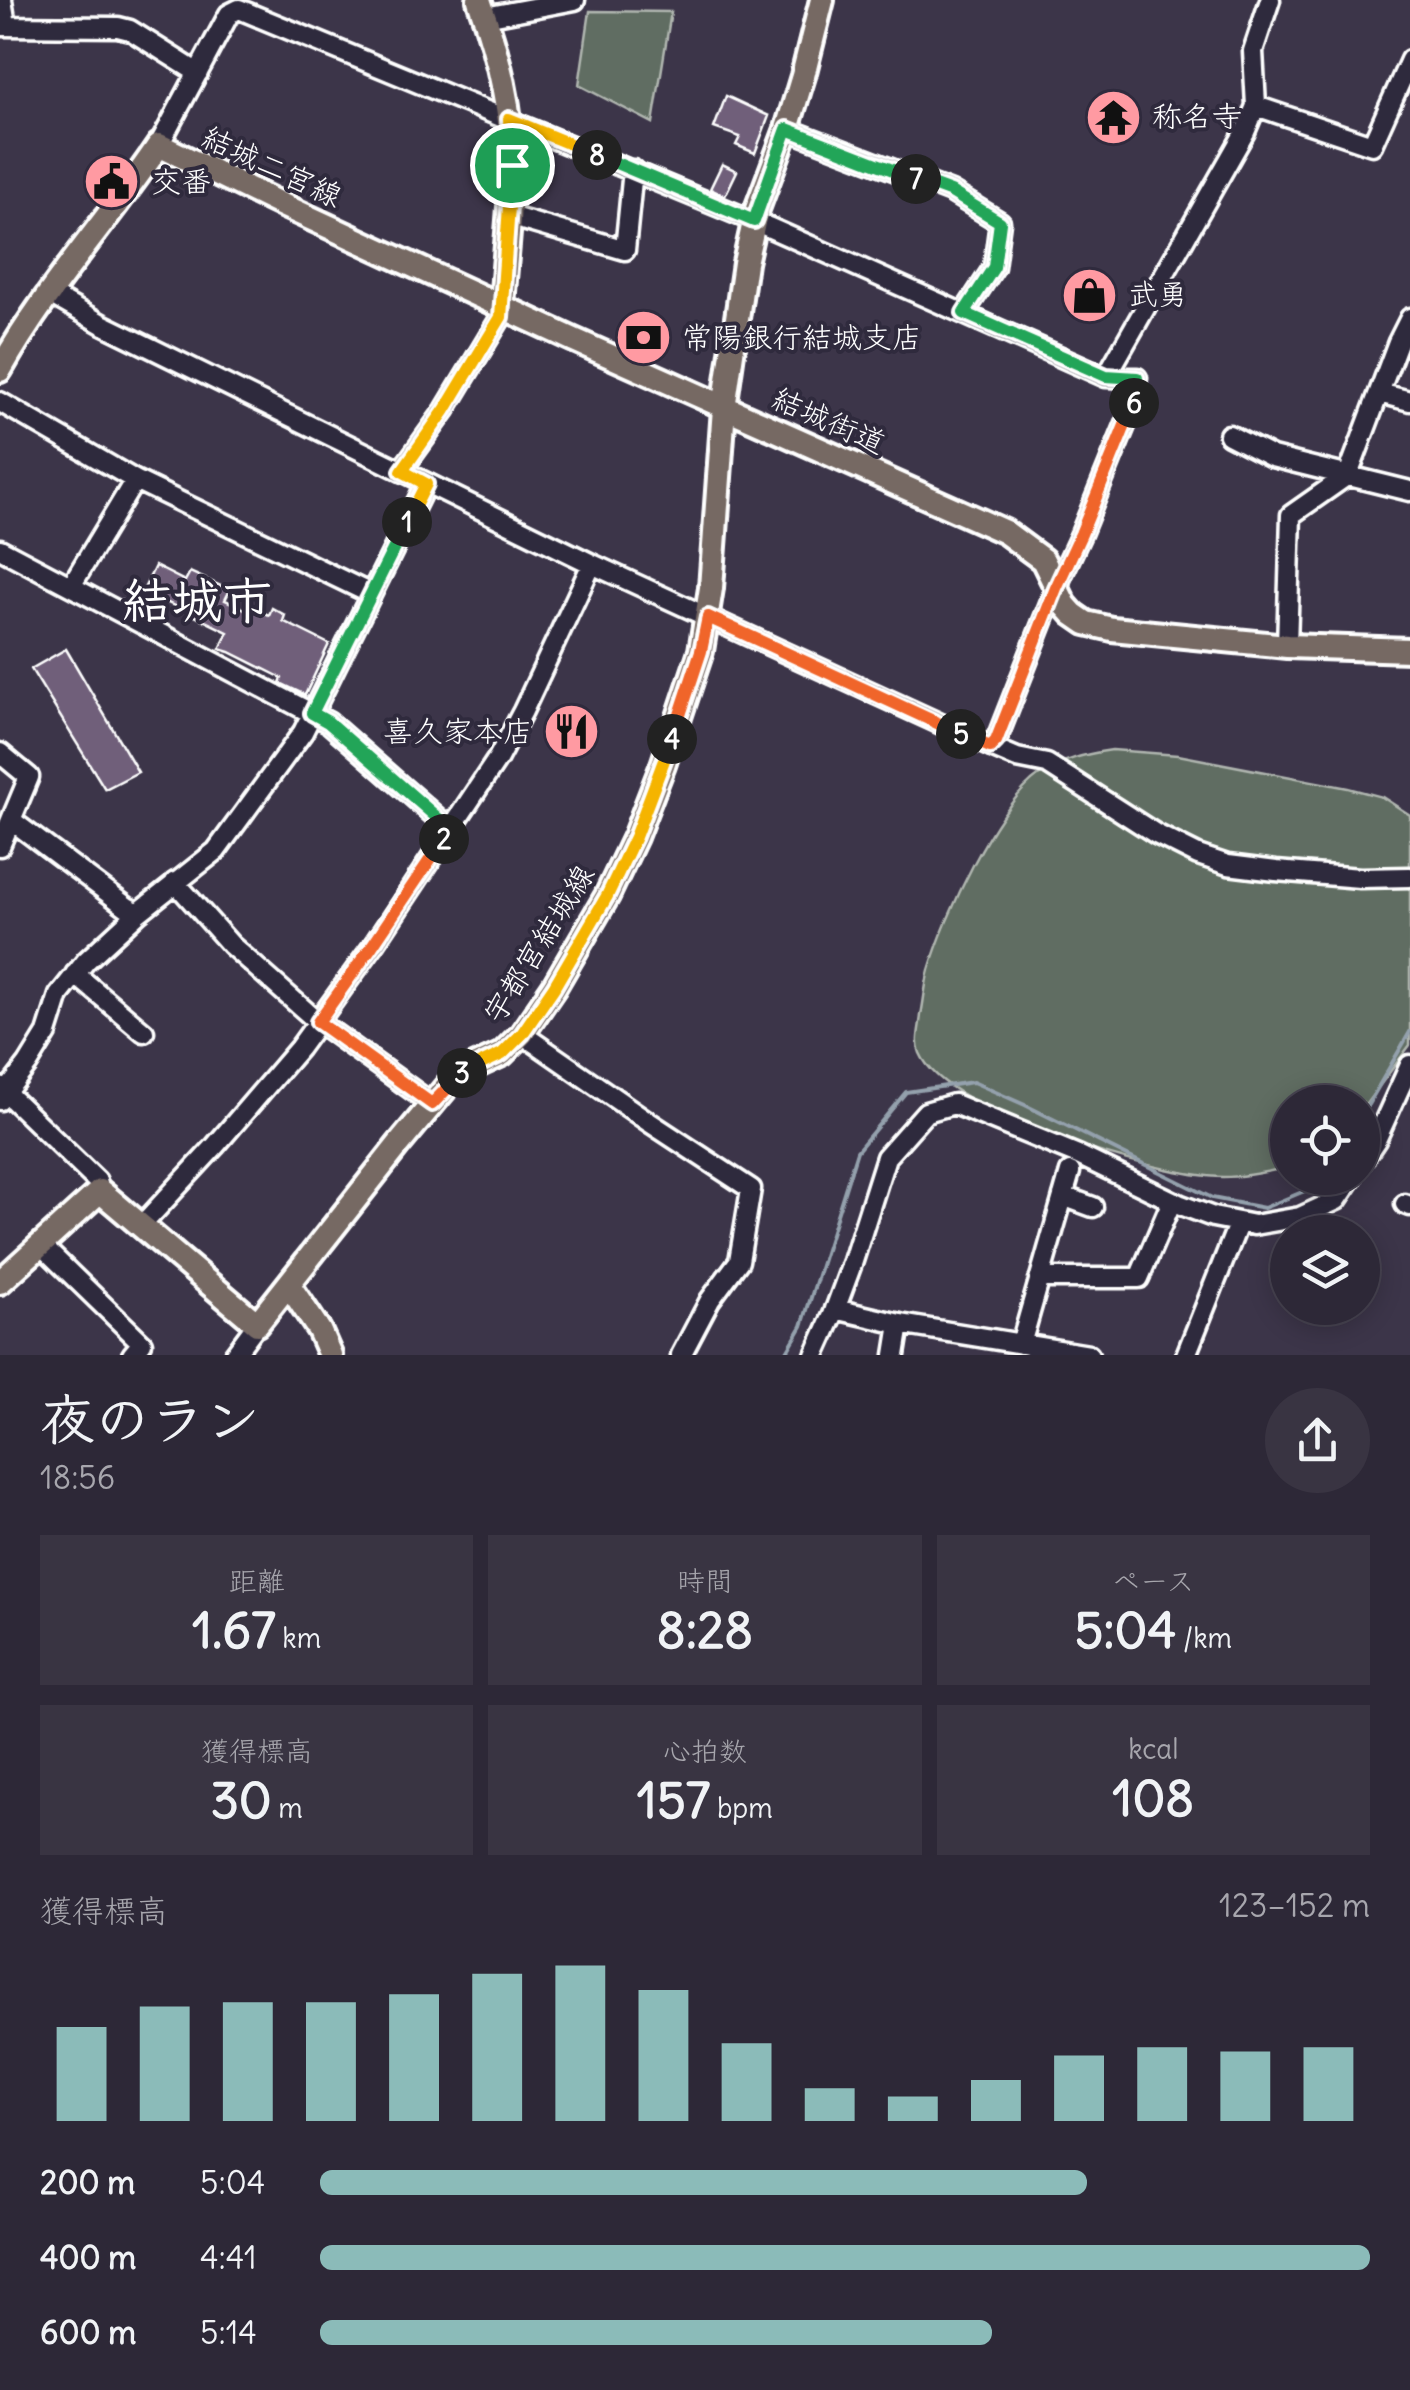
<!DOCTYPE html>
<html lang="ja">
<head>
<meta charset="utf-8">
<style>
	body { margin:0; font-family:Delius,"Klee One",sans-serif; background:#393442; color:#f1f3f6; height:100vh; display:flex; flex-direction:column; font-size:38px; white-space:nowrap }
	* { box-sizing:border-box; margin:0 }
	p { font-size:32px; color:#a7a6ad }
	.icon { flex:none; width:55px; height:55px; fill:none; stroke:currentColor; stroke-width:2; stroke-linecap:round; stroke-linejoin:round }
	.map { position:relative; height:1355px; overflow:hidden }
	.drawer { display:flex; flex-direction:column; background:#2d2837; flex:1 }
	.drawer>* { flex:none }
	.controls { position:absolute; left:1270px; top:1085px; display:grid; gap:20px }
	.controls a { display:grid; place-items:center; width:110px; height:110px; border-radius:50%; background:#2d2837; box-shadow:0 5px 25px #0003,0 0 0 2px #484452; font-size:50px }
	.pin { position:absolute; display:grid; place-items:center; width:85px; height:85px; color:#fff; margin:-42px; border:5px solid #fff; border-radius:50%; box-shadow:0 2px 10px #0007 }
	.km { position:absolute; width:50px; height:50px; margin:-25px; border-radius:50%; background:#222; color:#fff; font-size:28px; line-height:50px; text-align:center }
	.round { display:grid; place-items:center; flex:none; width:105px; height:105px; border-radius:52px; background:#393442 }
	.headline { display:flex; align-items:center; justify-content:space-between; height:170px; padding:0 40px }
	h1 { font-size:55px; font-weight:700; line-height:75px }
	.stats { display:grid; grid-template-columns:repeat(3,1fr); gap:15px; height:170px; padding:10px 40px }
	.stats div { display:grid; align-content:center; border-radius:0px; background:#393442; text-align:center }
	.stats b { font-size:50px; font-weight:700 }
	.stats small { font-size:28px; font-weight:400 }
	.stats p { font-size:28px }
	.chart { height:280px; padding:20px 40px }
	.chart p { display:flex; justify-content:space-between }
	.chart svg { width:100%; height:180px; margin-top:10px; stroke:#8bbbb9; stroke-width:6 }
	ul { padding:0 40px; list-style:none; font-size:32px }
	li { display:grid; grid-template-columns:160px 120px 1fr; align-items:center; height:75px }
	li i { height:25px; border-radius:12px; background:#8bbbb9 }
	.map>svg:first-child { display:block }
</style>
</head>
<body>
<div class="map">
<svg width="1410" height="1355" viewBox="0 0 1410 1355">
	<rect width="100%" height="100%" fill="#3c3549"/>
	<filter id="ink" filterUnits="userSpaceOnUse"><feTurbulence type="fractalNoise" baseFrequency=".01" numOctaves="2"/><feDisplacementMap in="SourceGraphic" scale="20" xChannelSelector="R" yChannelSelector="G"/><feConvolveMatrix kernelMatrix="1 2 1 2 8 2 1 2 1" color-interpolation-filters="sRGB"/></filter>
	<g filter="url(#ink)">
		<!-- green -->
		<path fill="#606d62" stroke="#b0b6b0" stroke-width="2.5" d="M590,11l81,1 -18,111 -74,-38z
			M1112,750l66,5 170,33 34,9 28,18v230l-47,63 -1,-6h-74l-1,64 -3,2c-21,5 -40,9 -61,9 -64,-1 -277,-62 -303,-124 -5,-11 0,-26 1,-38 3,-14 4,-30 8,-45 16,-53 66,-165 112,-196 22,-15 45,-20 71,-24z"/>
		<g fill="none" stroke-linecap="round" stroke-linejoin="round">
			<!-- stream -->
			<path stroke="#94a1ad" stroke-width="4" d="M1362,1115l48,-83
				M785,1355l17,-29 55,-175 49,-59 67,-10 52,23 187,93 52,10 50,-21 7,-9"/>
		</g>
		<!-- building -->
		<path fill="#6f5f7a" stroke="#fff" stroke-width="2.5" d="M726,96l43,20 -14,37 -19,-8 4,-8 -26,-9z
			M722,164l15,7 -12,25 -15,-7z
			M155,566l30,15 5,-9 40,18 -5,10 22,10 1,-3 21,8 3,-7 13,7 -2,6 46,23 -24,51 -25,-12 2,-5 -52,-26 -10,-3 8,-17 -85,-41z
			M66,649l72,123 -33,17 -74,-120z"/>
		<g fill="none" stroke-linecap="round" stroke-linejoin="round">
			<defs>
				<path id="minor" d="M2,0l4,25
					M485,17l90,-17
					M0,26l118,1 12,3 68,43
					M1256,106l116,39 38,-85
					M787,129l164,63 49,30 -6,45 -30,46
					M159,145l70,-131 10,-5 529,218 338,150 31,1 -4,28 -52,128 -25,54 -60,153 -5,6
					M509,216l116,34 8,-80
					M48,293l54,31 490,240 399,183 26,11 30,6 109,70 42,21 30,10 48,6 84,7 50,-1
					M1106,377l139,-245 11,-26 -3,-55 17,-51
					M1379,393l31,8
					M0,402l135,78 236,114
					M1229,435l43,22 138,34
					M401,471l44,-61 56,-93 1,-11
					M0,549l328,173 122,107
					M71,586l64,-106
					M1287,646l4,-131 57,-40 50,-133 12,-24
					M0,753l29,24 -18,43 116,87 11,6
					M0,846l11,-26
					M175,882l56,63 87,77 114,82
					M75,974l69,58
					M522,1034l127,88 102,67 -12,72 -29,39 -29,55
					M0,1087l97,94 3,10
					M0,1100l28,-36 19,-31 12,-38 27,-34 52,-48 78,-62 87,-119 123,-248
					M1362,1161l14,-21 34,-75
					M1063,1196l30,11
					M1405,1204l5,2
					M141,1226l74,-80 84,-98 74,-102 125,-188 25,-47 69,-147
					M40,1244l102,99 -10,12
					M1040,1278h99l33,-77
					M835,1309l65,15 -5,31
					M900,1324l189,31
					M1021,1344l49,-172
					M234,1355l23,-31
					M815,1355l18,-40 20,-54 33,-104 40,-45 28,-8 124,51 103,50 32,12 41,8 46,-8 37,-17 15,-22
					M1186,1355l53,-133"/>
				<path id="major" d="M479,0c19,54 33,109 33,167 -1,46 -7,93 -10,139
					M0,370c45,-81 108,-149 159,-225l121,59 292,135 433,193 38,28 22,45 8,9 13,9 26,6 175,17 123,4
					M0,1282l100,-91 157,133 142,-180 49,-59 15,-13 39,-18 20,-20 32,-47 53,-91 28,-59 28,-72 38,-114 10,-63 13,-180 21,-145 12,-54 30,-80 16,-53 19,-76
					M289,1285l30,45 11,25"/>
			</defs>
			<!-- minor casing -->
			<use href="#minor" stroke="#fff" stroke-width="25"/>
			<!-- major casing -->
			<use href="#major" stroke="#fff" stroke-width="30"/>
			<!-- minor -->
			<use href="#minor" stroke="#2f2a3d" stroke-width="18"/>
			<!-- major -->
			<use href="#major" stroke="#766964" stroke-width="22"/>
		</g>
	</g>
	<g fill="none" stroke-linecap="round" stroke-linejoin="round" filter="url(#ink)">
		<defs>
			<path id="split-1" d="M407,522l19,-38 -24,-13 43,-61 56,-93 11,-152"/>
			<path id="split-2" d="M407,522l-95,191 16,9 122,107 -6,10"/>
			<path id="split-3" d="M444,839l-72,107 -54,76 114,82 30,-31"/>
			<path id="split-4" d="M462,1073l40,-19 20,-20 32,-47 53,-91 28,-59 37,-98"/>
			<path id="split-5" d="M672,739l29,-88 7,-34 253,117"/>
			<path id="split-6" d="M961,734l29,13 6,-6 60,-153 25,-54 53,-131"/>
			<path id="split-7" d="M916,179l35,13 49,30 -6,45 -30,46 142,63 31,2 -3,25"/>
			<path id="split-8" d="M597,155l157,66 33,-92 129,50"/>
			<path id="split-9" d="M512,165l-3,-46 88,36"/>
		</defs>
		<!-- split-1 casing -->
		<use href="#split-1" stroke="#fff" stroke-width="20"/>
		<!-- split-2 casing -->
		<use href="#split-2" stroke="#fff" stroke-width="20"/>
		<!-- split-3 casing -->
		<use href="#split-3" stroke="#fff" stroke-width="20"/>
		<!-- split-4 casing -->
		<use href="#split-4" stroke="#fff" stroke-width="20"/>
		<!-- split-5 casing -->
		<use href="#split-5" stroke="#fff" stroke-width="20"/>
		<!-- split-6 casing -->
		<use href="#split-6" stroke="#fff" stroke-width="20"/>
		<!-- split-7 casing -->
		<use href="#split-7" stroke="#fff" stroke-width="20"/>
		<!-- split-8 casing -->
		<use href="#split-8" stroke="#fff" stroke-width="20"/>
		<!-- split-9 casing -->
		<use href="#split-9" stroke="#fff" stroke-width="20"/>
		<!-- split-1 -->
		<use href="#split-1" stroke="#f5b400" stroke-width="12"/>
		<!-- split-2 -->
		<use href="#split-2" stroke="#22a559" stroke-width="12"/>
		<!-- split-3 -->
		<use href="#split-3" stroke="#f0652b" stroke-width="12"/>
		<!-- split-4 -->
		<use href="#split-4" stroke="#f5b400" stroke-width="12"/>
		<!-- split-5 -->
		<use href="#split-5" stroke="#f0652b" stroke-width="12"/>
		<!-- split-6 -->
		<use href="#split-6" stroke="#f0652b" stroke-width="12"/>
		<!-- split-7 -->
		<use href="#split-7" stroke="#22a559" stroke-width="12"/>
		<!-- split-8 -->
		<use href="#split-8" stroke="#22a559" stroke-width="12"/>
		<!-- split-9 -->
		<use href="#split-9" stroke="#f5b400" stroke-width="12"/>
	</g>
	<!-- icons -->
	<defs>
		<symbol id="temple-disc" viewBox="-11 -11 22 22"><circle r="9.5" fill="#ff9aa2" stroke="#2f2a3d"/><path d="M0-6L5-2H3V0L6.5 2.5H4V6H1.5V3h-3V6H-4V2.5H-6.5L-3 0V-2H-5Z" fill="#111"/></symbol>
		<symbol id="civic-disc" viewBox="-11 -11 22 22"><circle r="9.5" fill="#ff9aa2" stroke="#2f2a3d"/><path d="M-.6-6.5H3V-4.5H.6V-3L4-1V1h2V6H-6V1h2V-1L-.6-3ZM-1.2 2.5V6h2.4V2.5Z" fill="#111"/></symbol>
		<symbol id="shop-disc" viewBox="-11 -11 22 22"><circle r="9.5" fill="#ff9aa2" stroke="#2f2a3d"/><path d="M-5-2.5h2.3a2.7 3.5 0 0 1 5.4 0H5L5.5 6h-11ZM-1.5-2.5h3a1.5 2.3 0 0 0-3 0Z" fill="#111"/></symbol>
		<symbol id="bank-disc" viewBox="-11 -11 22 22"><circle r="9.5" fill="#ff9aa2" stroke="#2f2a3d"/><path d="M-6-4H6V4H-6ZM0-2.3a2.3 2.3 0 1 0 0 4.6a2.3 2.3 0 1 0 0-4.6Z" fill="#111"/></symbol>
		<symbol id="restaurant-disc" viewBox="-11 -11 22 22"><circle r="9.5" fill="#ff9aa2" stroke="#2f2a3d"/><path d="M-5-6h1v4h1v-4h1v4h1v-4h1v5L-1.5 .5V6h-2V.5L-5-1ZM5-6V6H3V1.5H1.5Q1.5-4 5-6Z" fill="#111"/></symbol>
	</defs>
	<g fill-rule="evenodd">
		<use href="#temple-disc" x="1082" y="86" width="63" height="63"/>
		<use href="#civic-disc" x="80" y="150" width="63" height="63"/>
		<use href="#shop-disc" x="1058" y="264" width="63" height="63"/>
		<use href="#bank-disc" x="612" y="306" width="63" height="63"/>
		<use href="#restaurant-disc" x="540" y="700" width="63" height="63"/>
	</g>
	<g text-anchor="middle" stroke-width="8" stroke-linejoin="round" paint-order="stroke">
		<!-- poi labels -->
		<g font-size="30" fill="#fff" stroke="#2f2a3d" text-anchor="start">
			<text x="1152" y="127">称名寺</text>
			<text x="151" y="192">交番</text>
			<text x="1128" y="305">武勇</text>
			<text x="682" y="348">常陽銀行結城支店</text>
			<text x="533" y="742" text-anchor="end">喜久家本店</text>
		</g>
		<!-- street labels -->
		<g font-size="30" fill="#fff" stroke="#2f2a3d">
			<text transform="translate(272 167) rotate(25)" y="10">結城二宮線</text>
			<text transform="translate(829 421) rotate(24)" y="10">結城街道</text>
			<text transform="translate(539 944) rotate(-58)" y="10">宇都宮結城線</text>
		</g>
		<!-- town labels -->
		<g font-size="50" font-weight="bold" fill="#fff" stroke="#2f2a3d">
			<text x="197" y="618">結城市</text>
		</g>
	</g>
</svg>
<div class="controls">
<a><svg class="icon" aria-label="locate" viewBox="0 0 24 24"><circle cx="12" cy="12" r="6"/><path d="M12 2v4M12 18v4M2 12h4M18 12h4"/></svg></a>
<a><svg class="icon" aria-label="layers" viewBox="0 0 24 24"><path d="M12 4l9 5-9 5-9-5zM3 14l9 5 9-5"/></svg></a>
</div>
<div class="pin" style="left:512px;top:165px;background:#1e9e55"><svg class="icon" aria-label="arrive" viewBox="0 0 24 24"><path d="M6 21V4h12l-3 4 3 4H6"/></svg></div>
<b class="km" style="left:407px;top:522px">1</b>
<b class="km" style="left:444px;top:839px">2</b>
<b class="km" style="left:462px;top:1073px">3</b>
<b class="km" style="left:672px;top:739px">4</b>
<b class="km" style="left:961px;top:734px">5</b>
<b class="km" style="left:1134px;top:403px">6</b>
<b class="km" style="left:916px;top:179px">7</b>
<b class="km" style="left:597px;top:155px">8</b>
</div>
<section class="drawer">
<div class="headline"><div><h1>夜のラン</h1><p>18:56</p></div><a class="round"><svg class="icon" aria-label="share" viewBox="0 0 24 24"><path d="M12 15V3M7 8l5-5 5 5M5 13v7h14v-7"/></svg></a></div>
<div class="stats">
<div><p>距離</p><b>1.67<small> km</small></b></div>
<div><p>時間</p><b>8:28</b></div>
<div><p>ペース</p><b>5:04<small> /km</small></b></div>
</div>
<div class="stats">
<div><p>獲得標高</p><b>30<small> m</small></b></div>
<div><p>心拍数</p><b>157<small> bpm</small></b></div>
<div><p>kcal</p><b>108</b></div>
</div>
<div class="chart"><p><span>獲得標高</span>123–152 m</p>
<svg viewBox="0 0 160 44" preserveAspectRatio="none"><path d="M5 44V21M15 44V16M25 44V15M35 44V15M45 44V13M55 44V8M65 44V6M75 44V12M85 44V25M95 44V36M105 44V38M115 44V34M125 44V28M135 44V26M145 44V27M155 44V26"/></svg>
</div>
<ul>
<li><b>200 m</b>5:04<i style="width:73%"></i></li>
<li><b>400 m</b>4:41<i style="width:100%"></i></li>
<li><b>600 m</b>5:14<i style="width:64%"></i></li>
</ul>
</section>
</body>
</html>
